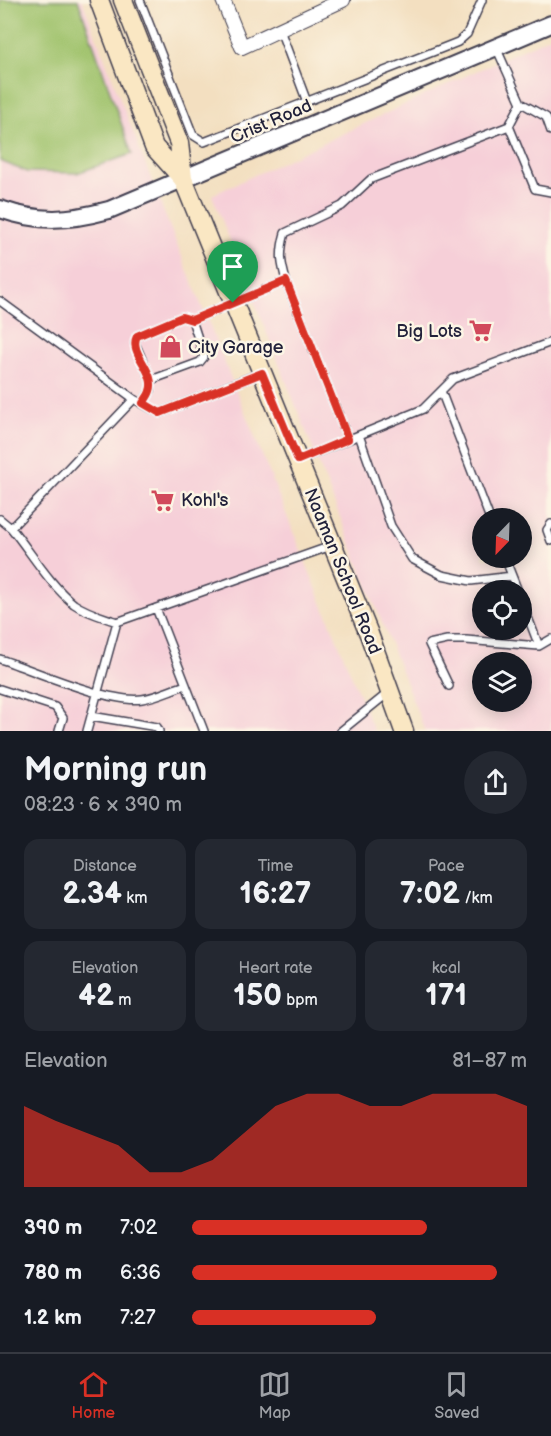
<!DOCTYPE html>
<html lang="en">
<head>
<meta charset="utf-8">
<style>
	body { margin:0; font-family:"Balsamiq Sans",sans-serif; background:#242831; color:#f1f3f6; height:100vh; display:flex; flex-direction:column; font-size:22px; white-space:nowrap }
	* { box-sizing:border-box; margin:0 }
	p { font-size:20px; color:#9ea1a6 }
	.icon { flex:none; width:33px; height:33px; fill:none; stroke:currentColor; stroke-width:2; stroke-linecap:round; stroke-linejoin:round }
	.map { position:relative; height:731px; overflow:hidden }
	.drawer { display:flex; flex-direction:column; background:#171b24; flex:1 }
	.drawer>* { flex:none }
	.needle { width:39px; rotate:203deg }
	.fabs { position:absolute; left:472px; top:508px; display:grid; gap:12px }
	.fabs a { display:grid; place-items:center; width:60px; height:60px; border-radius:50%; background:#171b24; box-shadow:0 3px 15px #0003; font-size:30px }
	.pin { position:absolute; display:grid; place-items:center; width:51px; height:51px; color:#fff; margin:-62px -26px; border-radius:50% 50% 50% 0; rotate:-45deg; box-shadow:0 0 6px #0007 }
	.pin .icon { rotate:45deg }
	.round { display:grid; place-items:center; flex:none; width:63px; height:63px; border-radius:32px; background:#242831 }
	.overview { display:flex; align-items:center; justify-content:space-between; height:102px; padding:0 24px }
	h1 { font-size:33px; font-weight:700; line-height:45px }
	.metrics { display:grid; grid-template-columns:repeat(3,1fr); gap:9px; height:102px; padding:6px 24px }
	.metrics div { display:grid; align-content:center; border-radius:15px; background:#242831; text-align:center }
	.metrics b { font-size:30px; font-weight:700 }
	.metrics small { font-size:16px; font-weight:400 }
	.metrics p { font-size:16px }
	.chart { height:168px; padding:12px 24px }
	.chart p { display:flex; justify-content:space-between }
	.chart svg { width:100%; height:108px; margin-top:6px; fill:#d93025; opacity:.7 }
	ul { padding:0 24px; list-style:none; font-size:20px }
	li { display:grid; grid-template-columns:96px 72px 1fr; align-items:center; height:45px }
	li i { height:15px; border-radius:8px; background:#d93025 }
	.menu { display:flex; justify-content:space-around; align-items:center; height:84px; border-top:2px solid #363941; background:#171b24; font-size:16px; color:#9ea1a6 }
	.menu a { display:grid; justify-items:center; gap:3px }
	.menu .selected { color:#d93025 }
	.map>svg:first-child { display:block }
</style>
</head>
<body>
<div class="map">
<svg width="551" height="731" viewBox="0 0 551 731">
	<rect width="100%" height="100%" fill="#fcf5e5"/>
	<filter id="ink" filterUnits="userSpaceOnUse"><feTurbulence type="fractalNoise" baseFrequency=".0167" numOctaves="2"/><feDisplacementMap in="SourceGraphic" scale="12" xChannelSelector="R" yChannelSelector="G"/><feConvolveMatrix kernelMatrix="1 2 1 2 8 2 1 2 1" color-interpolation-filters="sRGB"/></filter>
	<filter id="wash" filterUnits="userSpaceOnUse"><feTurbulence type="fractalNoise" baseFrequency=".008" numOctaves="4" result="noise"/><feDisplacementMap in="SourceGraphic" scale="24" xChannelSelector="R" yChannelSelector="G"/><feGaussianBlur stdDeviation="1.35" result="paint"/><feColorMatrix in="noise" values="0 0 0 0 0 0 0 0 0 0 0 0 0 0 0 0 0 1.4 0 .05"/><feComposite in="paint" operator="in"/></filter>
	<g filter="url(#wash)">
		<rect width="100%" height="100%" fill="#f3dfc0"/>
		<!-- built -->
		<path fill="#f6cfd8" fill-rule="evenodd" d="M0,0h82l83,215 209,516h-374z
			M551,36v695h-126l-213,-536zM483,519h39v39h-39zM483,591h39v39h-39zM483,663h39v39h-39z"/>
		<!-- green -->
		<path fill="#a0c36d" stroke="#617254" stroke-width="1.5" d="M0,0h78l54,154 -55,19 -50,-1 -27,-11z"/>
	</g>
	<g filter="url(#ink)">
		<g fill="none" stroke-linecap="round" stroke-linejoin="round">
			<defs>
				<path id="service" d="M140,0l53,135 11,7 254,-100 9,-8 15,-34
					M280,30l27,72
					M496,47l25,56 25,14 5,14
					M521,103l-12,23 26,63 16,3
					M0,301l134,98
					M151,380l-16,-37 2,-7 45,-19 10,3
					M441,391l49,128
					M143,403l8,-13v-10l49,-18 4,-5 -12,-37 94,-39
					M359,435l32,91 21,33 30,16 29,6 41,-5
					M348,439l-61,-155c-6,-21 -8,-30 -2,-51l57,-27 29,-27 138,-53
					M298,460l125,-51 30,-30 98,-37
					M0,519l11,9
					M551,524l-4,6 4,11
					M505,558l13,33
					M522,602l17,44
					M156,608l48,123
					M117,622c-14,-5 -30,-9 -43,-18 -24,-19 -44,-53 -63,-76l123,-129 26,14 101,-40
					M0,659c33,11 110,45 142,40 15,-2 30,-10 44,-14
					M449,686l-20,-42 18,-4h19l73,6 12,-7
					M0,689l55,18 8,11 -4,13
					M91,716l66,11 2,4
					M87,731l30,-109 214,-76
					M341,731l47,-38"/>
				<path id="minor" d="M223,0l19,47 101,-47"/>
				<path id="tertiary" d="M0,209c40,14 68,12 109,1l442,-186"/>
				<path id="secondary" d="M99,0l55,147 29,32
					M123,0l56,143 4,36 186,455 35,97"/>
			</defs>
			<!-- service casing -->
			<use href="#service" stroke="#413e4f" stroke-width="10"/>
			<!-- minor casing -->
			<use href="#minor" stroke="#413e4f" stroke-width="16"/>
			<!-- tertiary casing -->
			<use href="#tertiary" stroke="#413e4f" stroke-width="20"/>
			<!-- secondary casing -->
			<use href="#secondary" stroke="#413e4f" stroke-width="21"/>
			<!-- service -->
			<use href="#service" stroke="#fff" stroke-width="7"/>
			<!-- minor -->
			<use href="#minor" stroke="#fff" stroke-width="14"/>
			<!-- tertiary -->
			<use href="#tertiary" stroke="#fff" stroke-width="16"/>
			<!-- secondary -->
			<use href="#secondary" stroke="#fae7c3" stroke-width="18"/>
		</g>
	</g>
	<g fill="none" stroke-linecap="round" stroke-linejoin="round" filter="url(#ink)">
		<defs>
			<path id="route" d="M286,281l62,158 -50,21 -36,-87 -102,40 -17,-10c2,-3 6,-8 7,-12 7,-19 -22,-38 -13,-55l45,-19 10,3z"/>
		</defs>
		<!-- route casing -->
		<use href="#route" stroke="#fff" stroke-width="12"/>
		<!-- route -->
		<use href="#route" stroke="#d93025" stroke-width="8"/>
	</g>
	<!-- icons -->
	<defs>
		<symbol id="supermarket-bare" viewBox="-9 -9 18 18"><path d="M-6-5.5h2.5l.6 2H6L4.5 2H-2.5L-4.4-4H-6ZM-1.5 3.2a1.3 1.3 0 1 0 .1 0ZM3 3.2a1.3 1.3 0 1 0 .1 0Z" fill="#d1495b" stroke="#fcf5e5" stroke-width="2.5" paint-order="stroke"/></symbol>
		<symbol id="shop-bare" viewBox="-9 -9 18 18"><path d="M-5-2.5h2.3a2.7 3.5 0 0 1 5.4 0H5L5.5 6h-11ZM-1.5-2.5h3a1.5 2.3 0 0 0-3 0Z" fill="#d1495b" stroke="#fcf5e5" stroke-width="2.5" paint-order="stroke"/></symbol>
	</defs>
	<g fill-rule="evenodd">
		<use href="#supermarket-bare" x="464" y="314" width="33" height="33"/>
		<use href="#shop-bare" x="154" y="330" width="33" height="33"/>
		<use href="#supermarket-bare" x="146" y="484" width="33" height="33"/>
	</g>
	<g text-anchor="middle" stroke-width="5" stroke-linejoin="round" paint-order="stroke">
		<!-- street labels -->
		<g font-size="18" fill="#22223b" stroke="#fcf5e5">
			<text transform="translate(271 121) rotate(-23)" y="6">Crist Road</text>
			<text transform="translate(343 571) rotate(68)" y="6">Naaman School Road</text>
		</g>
		<!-- poi labels -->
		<g font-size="18" fill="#22223b" stroke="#fcf5e5" text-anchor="start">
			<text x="462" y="337" text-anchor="end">Big Lots</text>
			<text x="188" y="353">City Garage</text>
			<text x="181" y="506">Kohl's</text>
		</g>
	</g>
</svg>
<div class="fabs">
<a><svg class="needle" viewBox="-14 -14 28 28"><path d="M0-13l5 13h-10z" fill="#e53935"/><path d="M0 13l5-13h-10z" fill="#9ea1a6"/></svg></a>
<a><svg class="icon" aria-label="locate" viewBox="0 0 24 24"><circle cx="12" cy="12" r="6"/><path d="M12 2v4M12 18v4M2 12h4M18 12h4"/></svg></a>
<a><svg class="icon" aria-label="layers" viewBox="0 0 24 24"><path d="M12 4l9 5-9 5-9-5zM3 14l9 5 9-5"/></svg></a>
</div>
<div class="pin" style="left:233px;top:303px;background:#1e9e55"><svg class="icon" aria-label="arrive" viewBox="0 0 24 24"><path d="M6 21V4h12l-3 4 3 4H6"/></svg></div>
</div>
<section class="drawer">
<div class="overview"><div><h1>Morning run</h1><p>08:23 · 6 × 390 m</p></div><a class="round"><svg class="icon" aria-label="share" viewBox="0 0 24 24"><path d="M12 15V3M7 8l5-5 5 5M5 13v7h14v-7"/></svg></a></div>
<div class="metrics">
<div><p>Distance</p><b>2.34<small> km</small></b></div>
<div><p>Time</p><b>16:27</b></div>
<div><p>Pace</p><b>7:02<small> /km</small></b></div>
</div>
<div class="metrics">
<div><p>Elevation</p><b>42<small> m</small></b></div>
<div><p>Heart rate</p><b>150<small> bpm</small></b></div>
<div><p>kcal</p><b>171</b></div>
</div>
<div class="chart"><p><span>Elevation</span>81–87 m</p>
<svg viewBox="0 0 160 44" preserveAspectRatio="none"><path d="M0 44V11L10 17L20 22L30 27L40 38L50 38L60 33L70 22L80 11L90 6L100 6L110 11L120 11L130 6L140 6L150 6L160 11V44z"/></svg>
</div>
<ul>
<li><b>390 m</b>7:02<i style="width:70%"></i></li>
<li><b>780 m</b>6:36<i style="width:91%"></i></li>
<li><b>1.2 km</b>7:27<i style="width:55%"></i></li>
</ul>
</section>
<nav class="menu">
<a class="selected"><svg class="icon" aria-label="home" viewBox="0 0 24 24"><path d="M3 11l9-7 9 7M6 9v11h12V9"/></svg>Home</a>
<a><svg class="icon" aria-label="map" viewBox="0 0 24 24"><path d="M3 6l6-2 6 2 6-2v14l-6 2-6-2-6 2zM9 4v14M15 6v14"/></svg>Map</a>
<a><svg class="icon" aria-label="saved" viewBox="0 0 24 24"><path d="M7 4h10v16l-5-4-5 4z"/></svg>Saved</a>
</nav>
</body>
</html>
